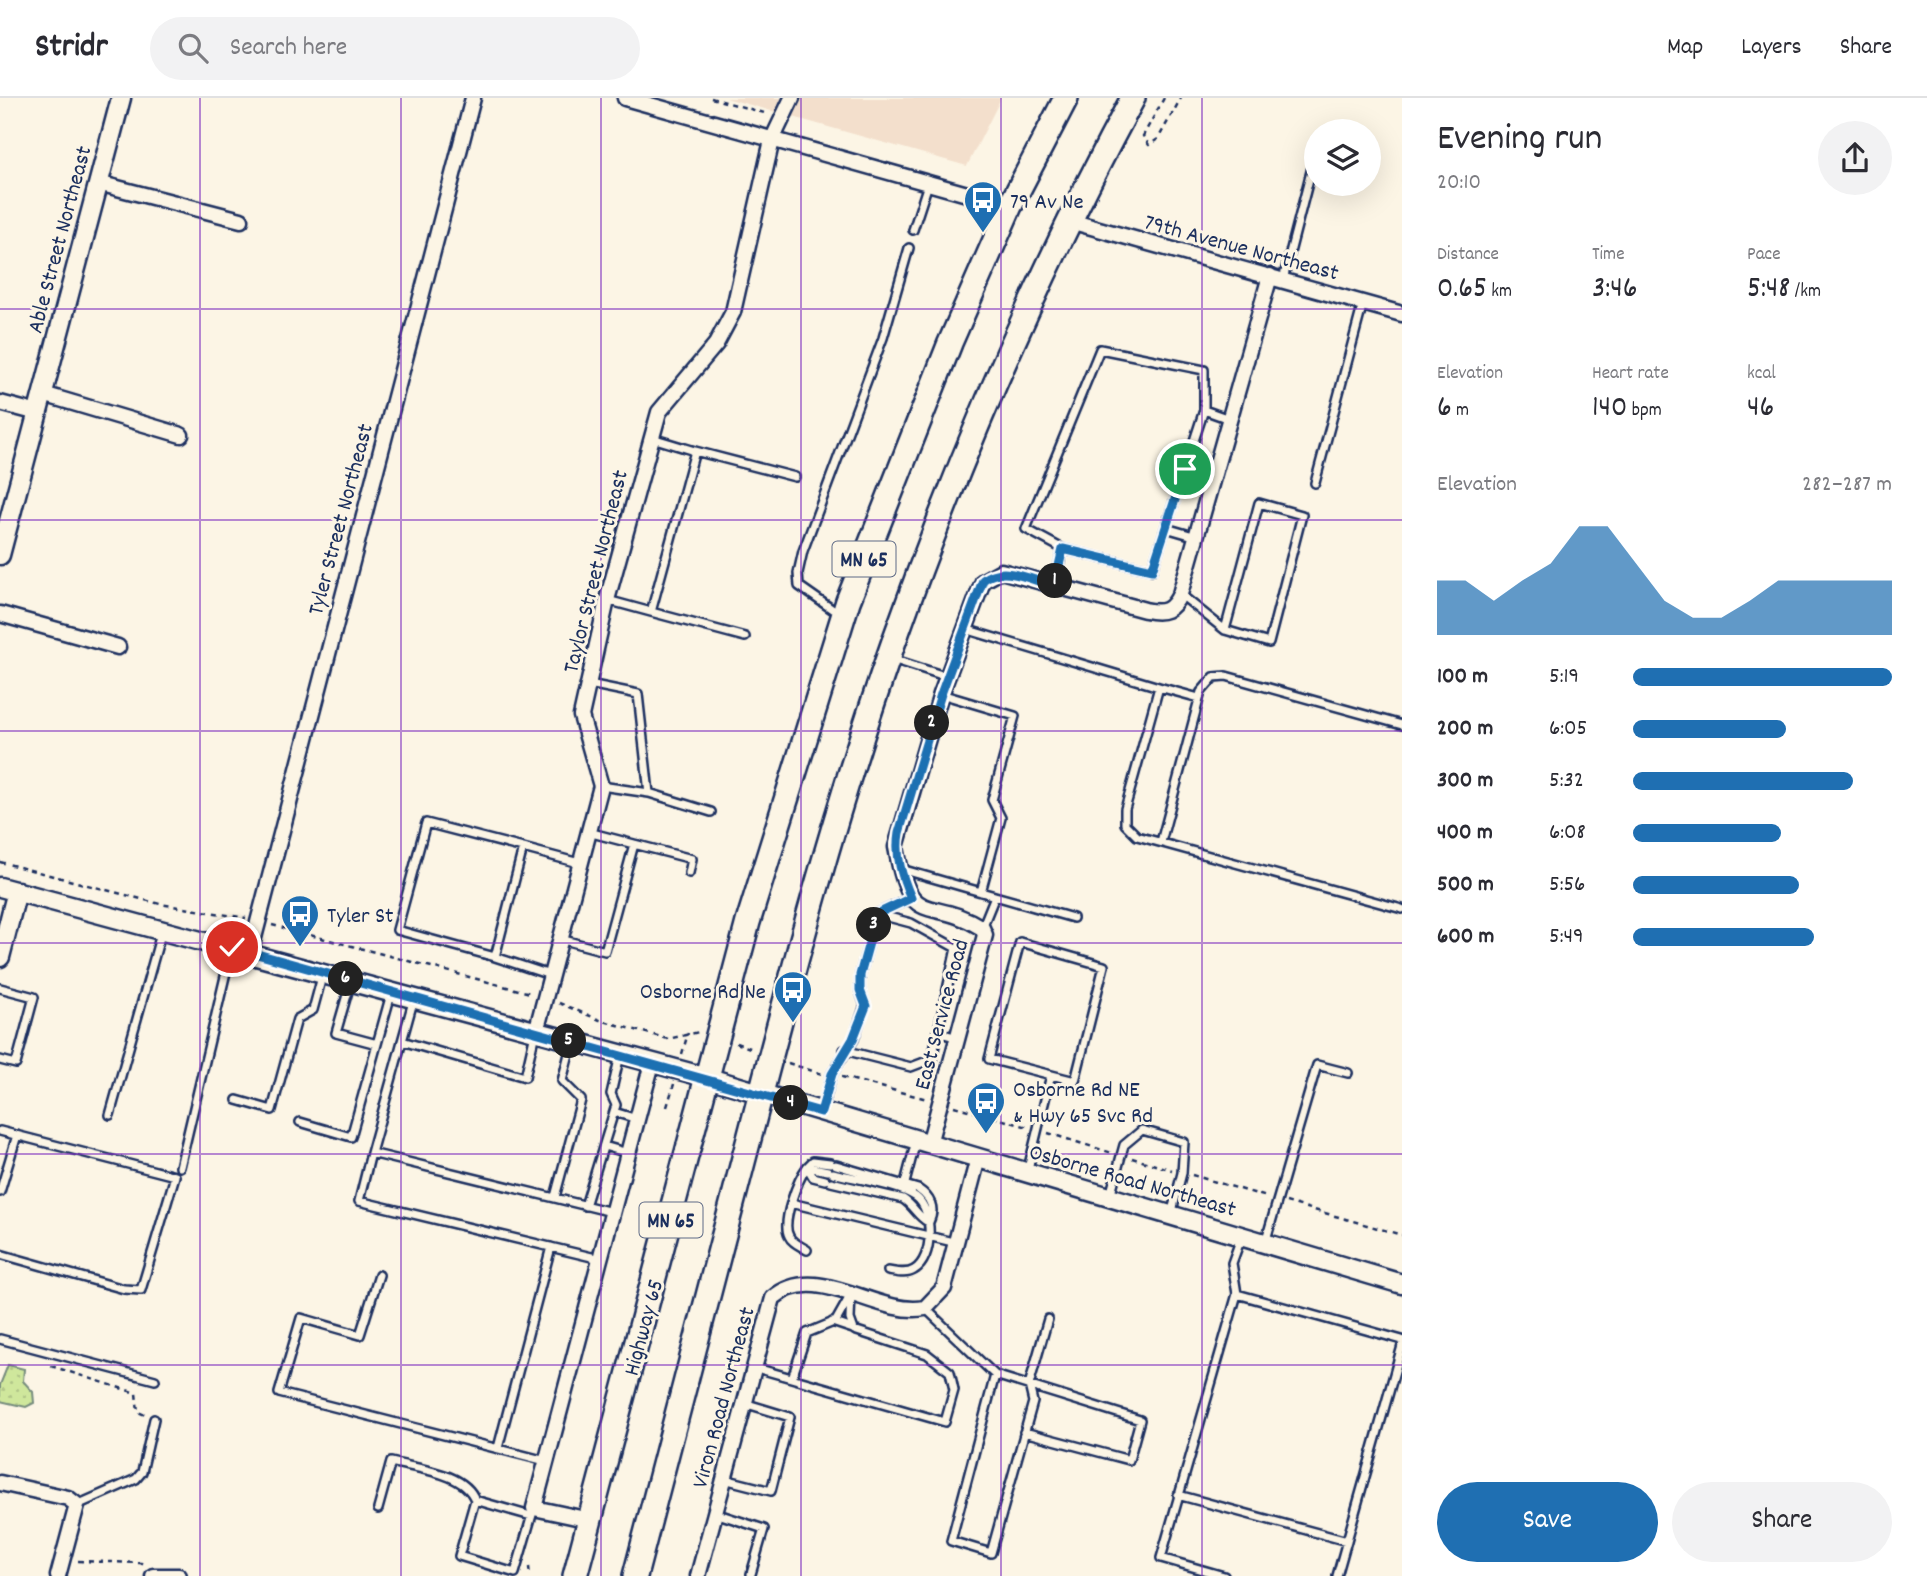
<!DOCTYPE html>
<html lang="en">
<head>
<meta charset="utf-8">
<style>
	body { margin:0; font-family:Dekko,sans-serif; background:#f2f2f3; color:#2b2b33; height:100vh; display:flex; flex-direction:column; font-size:26px; white-space:nowrap }
	* { box-sizing:border-box; margin:0 }
	p { font-size:23px; color:#7c7c81 }
	.icon { flex:none; width:38px; height:38px; fill:none; stroke:currentColor; stroke-width:2; stroke-linecap:round; stroke-linejoin:round }
	.map { position:relative; flex:1; overflow:hidden }
	.details { display:flex; flex-direction:column; background:#fff; width:525px }
	.details>* { flex:none }
	.tools { position:absolute; left:1304px; top:21px; display:grid; gap:14px }
	.tools a { display:grid; place-items:center; width:77px; height:77px; border-radius:50%; background:#fff; box-shadow:0 7px 28px #0002; font-size:35px }
	.pin { position:absolute; display:grid; place-items:center; width:60px; height:60px; color:#fff; margin:-30px; border:4px solid #fff; border-radius:50%; box-shadow:0 2px 7px #0007 }
	.km { position:absolute; width:35px; height:35px; margin:-18px; border-radius:50%; background:#222; color:#fff; font-size:19px; line-height:35px; text-align:center }
	.round { display:grid; place-items:center; flex:none; width:74px; height:74px; border-radius:37px; background:#f2f2f3 }
	.overview { display:flex; align-items:center; justify-content:space-between; height:119px; padding:0 35px }
	h1 { font-size:38px; font-weight:600; line-height:52px }
	.stats { display:grid; grid-template-columns:repeat(3,1fr); gap:10px; height:119px; padding:7px 35px }
	.stats div { display:grid; align-content:center }
	.stats b { font-size:30px; font-weight:600 }
	.stats small { font-size:19px; font-weight:400 }
	.stats p { font-size:19px }
	.chart { height:196px; padding:14px 35px }
	.chart p { display:flex; justify-content:space-between }
	.chart svg { width:100%; height:126px; margin-top:7px; fill:#1f6fb2; opacity:.7 }
	.action { display:flex; gap:14px; margin-top:auto; padding:14px 35px }
	.action a { flex:1; height:80px; border-radius:42px; background:#1f6fb2; color:#fff; font-size:28px; font-weight:600; line-height:80px; text-align:center }
	.action a+a { background:#f2f2f3; color:#2b2b33 }
	ul { padding:0 35px; list-style:none; font-size:23px }
	li { display:grid; grid-template-columns:112px 84px 1fr; align-items:center; height:52px }
	li i { height:18px; border-radius:9px; background:#1f6fb2 }
	header { display:flex; align-items:center; gap:42px; box-sizing:border-box; height:98px; padding:0 35px; background:#fff; border-bottom:2px solid #e1e1e2 }
	header strong { font-size:33px }
	nav { display:flex; gap:38px; margin-inline-start:auto; font-size:24px }
	.search { width:490px; height:63px; background:#f2f2f3; display:flex; align-items:center; gap:18px; box-sizing:border-box; padding:0 24px; border-radius:38px; color:#7c7c81; font-size:26px }
	main { display:flex; flex:1; min-height:0 }
	.map>svg:first-child { display:block }
</style>
</head>
<body>
<header>
<strong>Stridr</strong>
<div class="search"><svg class="icon" aria-label="search" viewBox="0 0 24 24"><circle cx="10" cy="10" r="6"/><path d="M15 15l6 6"/></svg>Search here</div>
<nav><a>Map</a><a>Layers</a><a>Share</a></nav>
</header>
<main>
<div class="map">
<svg width="1402" height="1478" viewBox="0 0 1402 1478">
	<defs>
		<pattern id="grass-dots" width="8" height="8" patternUnits="userSpaceOnUse" patternTransform="scale(1.75)"><rect width="8" height="8" fill="#cfe79c"/><path d="M2 2h.1M6 6h.1" fill="none" stroke="#b1c689" stroke-width="1.8" stroke-linecap="round"/></pattern>
	</defs>
	<rect width="100%" height="100%" fill="#fcf5e5"/>
	<filter id="ink" filterUnits="userSpaceOnUse"><feTurbulence type="fractalNoise" baseFrequency=".0143" numOctaves="2"/><feDisplacementMap in="SourceGraphic" scale="14" xChannelSelector="R" yChannelSelector="G"/><feConvolveMatrix kernelMatrix="1 2 1 2 8 2 1 2 1" color-interpolation-filters="sRGB"/></filter>
	<g filter="url(#ink)">
		<!-- built -->
		<path fill="#f3dfcc" d="M726,0h275l-34,68z"/>
		<!-- grass -->
		<path fill="url(#grass-dots)" stroke="#758b7d" stroke-width="2" d="M8,1267l16,4 -1,12 10,11 1,11 -8,4 -26,-6v-16z"/>
		<g fill="none" stroke-linecap="round" stroke-linejoin="round">
			<defs>
				<path id="service" d="M913,132l15,-46
					M1283,182l33,-128
					M1204,312l25,9
					M695,353l100,26
					M1315,385l48,-180
					M1166,430l31,9
					M1054,487l9,-36 -37,-20 74,-180 104,21v40l-52,160 -89,-21
					M1180,496l45,36 44,13 33,-128 -43,-12 -34,127
					M607,502l44,12 44,-161 -43,-13
					M651,514l94,25
					M839,516l-40,-28 -1,-13 5,-22 80,-213 26,-90
					M965,531l194,58 -34,122v15l12,12 265,73
					M892,561l56,18
					M589,586l49,10 11,99 -48,-7
					M1159,589l40,11
					M941,596l74,22 -23,84 9,18 -20,74
					M649,695l62,19
					M1161,744l40,-150 13,-15 12,-1 176,49
					M634,746l58,15 -3,14
					M901,771l94,27 -13,32
					M995,798l78,22
					M560,841l45,12 29,-107 -46,-12
					M1020,844l84,24 -29,115 -86,-22z
					M495,859l-98,-27 29,-107 97,25
					M550,877l-55,-18 28,-109 56,15
					M351,883l-15,52 41,11 14,-50
					M0,890l34,9 -18,67 -16,-4
					M414,900l-43,155 241,59
					M937,934l21,6
					M402,943l123,36 10,-44
					M844,952l67,17 21,-8 24,-111 -45,-25 -34,-9
					M237,1002l35,10 25,-91 16,-9 10,-37
					M822,1013l10,-37 22,-35 11,-34 -5,-15v-15l17,-61 34,-16
					M614,1014l23,7
					M110,1017l52,-185
					M300,1024l51,15 26,-93
					M0,1033l175,45 -34,114 -17,-1 -124,-35
					M604,1048l24,7
					M371,1055l-12,48 241,58
					M836,1067l82,24c12,8 18,19 11,33
					M180,1069l51,-216
					M833,1075c22,6 66,12 83,24 18,13 18,62 -2,73 -8,5 -18,2 -26,1
					M1027,1075l24,-98
					M825,1082l-12,-3 -6,-10 6,-6 17,2
					M831,1084l72,17c11,7 14,17 25,23
					M905,1085l11,-42
					M0,1094l17,-57
					M1110,1098l14,-51 18,-15 42,12 -2,31 -11,42
					M555,1099l26,-97 -19,-19 10,-39
					M791,1105l166,40
					M585,1108l31,-101 -5,-11 9,-39
					M1265,1145l52,-178 31,8
					M807,1152c-6,-4 -15,-7 -18,-14 -8,-14 9,-57 18,-69l21,4
					M379,1177l-19,60 -59,-17 -22,75 267,68
					M1237,1196l165,46
					M925,1210l70,67 145,45 -11,40 -105,-28
					M832,1224l21,7
					M0,1241l155,41
					M753,1269l192,55 9,-32 -4,-18 -23,-18 -73,-24 -4,-11 1,-25
					M995,1277l-44,166 40,12 42,-151 -4,-17 19,-66
					M792,1280l15,-45 29,-12 13,-23
					M498,1350l53,-201
					M724,1381l47,12 19,-74 -46,-14
					M1178,1397l169,46
					M77,1407l59,-26 6,-7 12,-53
					M378,1411l13,-47c26,7 74,10 84,38
					M715,1415l49,16 -13,45
					M531,1418l-56,-16 -16,56 56,17 19,-65
					M1224,1478l-63,-18 76,-264 -5,-31 9,-25
					M1337,1478l65,-230"/>
				<path id="minor" d="M625,0l385,108
					M98,85l143,37
					M1070,123l332,93
					M43,296l138,41
					M0,305l38,10
					M0,516l118,33
					M250,855l223,-855
					M536,934l65,-246 -20,-70 26,-116 52,-188 57,-68 17,-32 39,-172 20,-42
					M929,1046l56,-209 -3,-7c-54,-34 -71,4 -86,-81l45,-153 42,-113 18,-10 144,39c19,4 27,1 35,-16l90,-318
					M0,1385l68,15 9,7 -19,71
					M590,1422l-56,-12 118,-445
					M153,1478h26
					M698,1478l75,-278c44,-38 103,19 152,10l19,-20 34,-130"/>
				<path id="tertiary" d="M0,457l121,-457
					M0,789l709,191 693,206
					M0,859l17,-66"/>
				<path id="trunk" d="M575,1478l173,-654 100,-321 102,-258 60,-137 56,-108
					M635,1478c38,-147 77,-294 115,-441 43,-165 86,-330 143,-491 66,-186 146,-372 240,-546"/>
			</defs>
			<!-- service casing -->
			<use href="#service" stroke="#1b2f5e" stroke-width="12"/>
			<!-- minor casing -->
			<use href="#minor" stroke="#1b2f5e" stroke-width="19"/>
			<!-- tertiary casing -->
			<use href="#tertiary" stroke="#1b2f5e" stroke-width="23"/>
			<!-- trunk casing -->
			<use href="#trunk" stroke="#1b2f5e" stroke-width="28"/>
			<!-- path -->
			<path stroke="#1b2f5e" stroke-width="2.5" stroke-dasharray="5 5" stroke-linecap="butt" d="M711,0l57,16
				M1164,0l-21,38 6,9 9,-6 23,-41
				M0,764l160,42 86,14
				M272,827l258,68
				M559,905l41,17 68,19 31,-7
				M736,945l17,6
				M682,956l6,-21
				M788,965l34,11
				M842,979l85,22
				M954,1008l74,21
				M667,1009l7,-23
				M1048,1035l64,20
				M1132,1060l40,12
				M1192,1077l75,22
				M1286,1104l116,33
				M51,1268l85,27 2,19 7,3
				M78,1463l63,2 3,3
				M529,1469l1,9"/>
			<!-- service -->
			<use href="#service" stroke="#fcf5e5" stroke-width="7"/>
			<!-- minor -->
			<use href="#minor" stroke="#fcf5e5" stroke-width="14"/>
			<!-- tertiary -->
			<use href="#tertiary" stroke="#fcf5e5" stroke-width="18"/>
			<!-- trunk -->
			<use href="#trunk" stroke="#fcf5e5" stroke-width="23"/>
		</g>
	</g>
	<g fill="none" stroke-linecap="round" stroke-linejoin="round" filter="url(#ink)">
		<defs>
			<path id="route" d="M232,849l589,165 11,-38 21,-35 13,-33 -6,-16v-15l17,-61 34,-16c-9,-21 -16,-42 -12,-65l42,-139 42,-114c20,-16 48,0 71,6l9,-37 89,21 33,-101"/>
		</defs>
		<!-- route casing -->
		<use href="#route" stroke="#fff" stroke-width="14"/>
		<!-- route -->
		<use href="#route" stroke="#1f6fb2" stroke-width="9"/>
	</g>
	<!-- grid -->
	<path fill="none" stroke="#7b2cbf" stroke-width="2" stroke-opacity="0.55" d="M200,0v1478M401,0v1478M601,0v1478M801,0v1478M1001,0v1478M1202,0v1478M0,211h1402M0,422h1402M0,633h1402M0,845h1402M0,1056h1402M0,1267h1402"/>
	<!-- icons -->
	<defs>
		<symbol id="bus-pin" viewBox="-11 -11 22 30"><path d="M0 17L-7.5 6A9.5 9.5 0 1 1 7.5 6Z" fill="#1f6fb2" stroke="#fcf5e5"/><path d="M-5-6H5V4H4V6H2V4H-2V6H-4V4H-5ZM-3.5-4V0h7V-4ZM-3.5 1.2v1.5H-2V1.2ZM2 1.2v1.5H3.5V1.2Z" fill="#fff"/></symbol>
	</defs>
	<g fill-rule="evenodd">
		<use href="#bus-pin" x="961" y="80" width="44" height="60"/>
		<use href="#bus-pin" x="278" y="794" width="44" height="60"/>
		<use href="#bus-pin" x="771" y="870" width="44" height="60"/>
		<use href="#bus-pin" x="964" y="981" width="44" height="60"/>
	</g>
	<g text-anchor="middle" stroke-width="6" stroke-linejoin="round" paint-order="stroke">
		<!-- shield labels -->
		<g fill="#fcf5e5" stroke="#5e6a86" stroke-width="2">
			<rect x="832.5" y="443.5" width="63" height="35" rx="5"/>
			<rect x="639.5" y="1104.5" width="63" height="35" rx="5"/>
		</g>
		<g font-size="21" font-weight="bold" fill="#1b2f5e">
			<text x="864" y="468">MN 65</text>
			<text x="671" y="1129">MN 65</text>
		</g>
		<!-- poi labels -->
		<g font-size="23" fill="#1b2f5e" stroke="#fcf5e5" text-anchor="start">
			<text x="1010" y="110">79 Av Ne</text>
			<text x="327" y="824">Tyler St</text>
			<text x="766" y="900" text-anchor="end">Osborne Rd Ne</text>
			<text x="1013" y="998">Osborne Rd NE<tspan x="1013" dy="26">&amp; Hwy 65 Svc Rd</tspan></text>
		</g>
		<!-- street labels -->
		<g font-size="23" fill="#1b2f5e" stroke="#fcf5e5">
			<text transform="translate(58 141) rotate(-75)" y="8">Able Street Northeast</text>
			<text transform="translate(1242 148) rotate(15)" y="8">79th Avenue Northeast</text>
			<text transform="translate(339 421) rotate(-75)" y="8">Tyler Street Northeast</text>
			<text transform="translate(594 473) rotate(-76)" y="8">Taylor Street Northeast</text>
			<text transform="translate(940 916) rotate(-75)" y="8">East Service Road</text>
			<text transform="translate(1133 1081) rotate(16)" y="8">Osborne Road Northeast</text>
			<text transform="translate(642 1229) rotate(-75)" y="8">Highway 65</text>
			<text transform="translate(722 1299) rotate(-75)" y="8">Viron Road Northeast</text>
		</g>
	</g>
</svg>
<div class="tools">
<a><svg class="icon" aria-label="layers" viewBox="0 0 24 24"><path d="M12 4l9 5-9 5-9-5zM3 14l9 5 9-5"/></svg></a>
</div>
<div class="pin" style="left:1185px;top:371px;background:#1e9e55"><svg class="icon" aria-label="arrive" viewBox="0 0 24 24"><path d="M6 21V4h12l-3 4 3 4H6"/></svg></div>
<div class="pin" style="left:232px;top:849px;background:#d93025"><svg class="icon" aria-label="check" viewBox="0 0 24 24"><path d="M5 12l5 5 9-10"/></svg></div>
<b class="km" style="left:1055px;top:483px">1</b>
<b class="km" style="left:932px;top:625px">2</b>
<b class="km" style="left:874px;top:827px">3</b>
<b class="km" style="left:791px;top:1005px">4</b>
<b class="km" style="left:569px;top:943px">5</b>
<b class="km" style="left:346px;top:881px">6</b>
</div>
<section class="details">
<div class="overview"><div><h1>Evening run</h1><p>20:10</p></div><a class="round"><svg class="icon" aria-label="share" viewBox="0 0 24 24"><path d="M12 15V3M7 8l5-5 5 5M5 13v7h14v-7"/></svg></a></div>
<div class="stats">
<div><p>Distance</p><b>0.65<small> km</small></b></div>
<div><p>Time</p><b>3:46</b></div>
<div><p>Pace</p><b>5:48<small> /km</small></b></div>
</div>
<div class="stats">
<div><p>Elevation</p><b>6<small> m</small></b></div>
<div><p>Heart rate</p><b>140<small> bpm</small></b></div>
<div><p>kcal</p><b>46</b></div>
</div>
<div class="chart"><p><span>Elevation</span>282–287 m</p>
<svg viewBox="0 0 160 44" preserveAspectRatio="none"><path d="M0 44V25L10 25L20 32L30 25L40 19L50 6L60 6L70 19L80 32L90 38L100 38L110 32L120 25L130 25L140 25L150 25L160 25V44z"/></svg>
</div>
<ul>
<li><b>100 m</b>5:19<i style="width:100%"></i></li>
<li><b>200 m</b>6:05<i style="width:59%"></i></li>
<li><b>300 m</b>5:32<i style="width:85%"></i></li>
<li><b>400 m</b>6:08<i style="width:57%"></i></li>
<li><b>500 m</b>5:56<i style="width:64%"></i></li>
<li><b>600 m</b>5:49<i style="width:70%"></i></li>
</ul>
<div class="action"><a>Save</a><a>Share</a></div>
</section>
</main>
</body>
</html>
